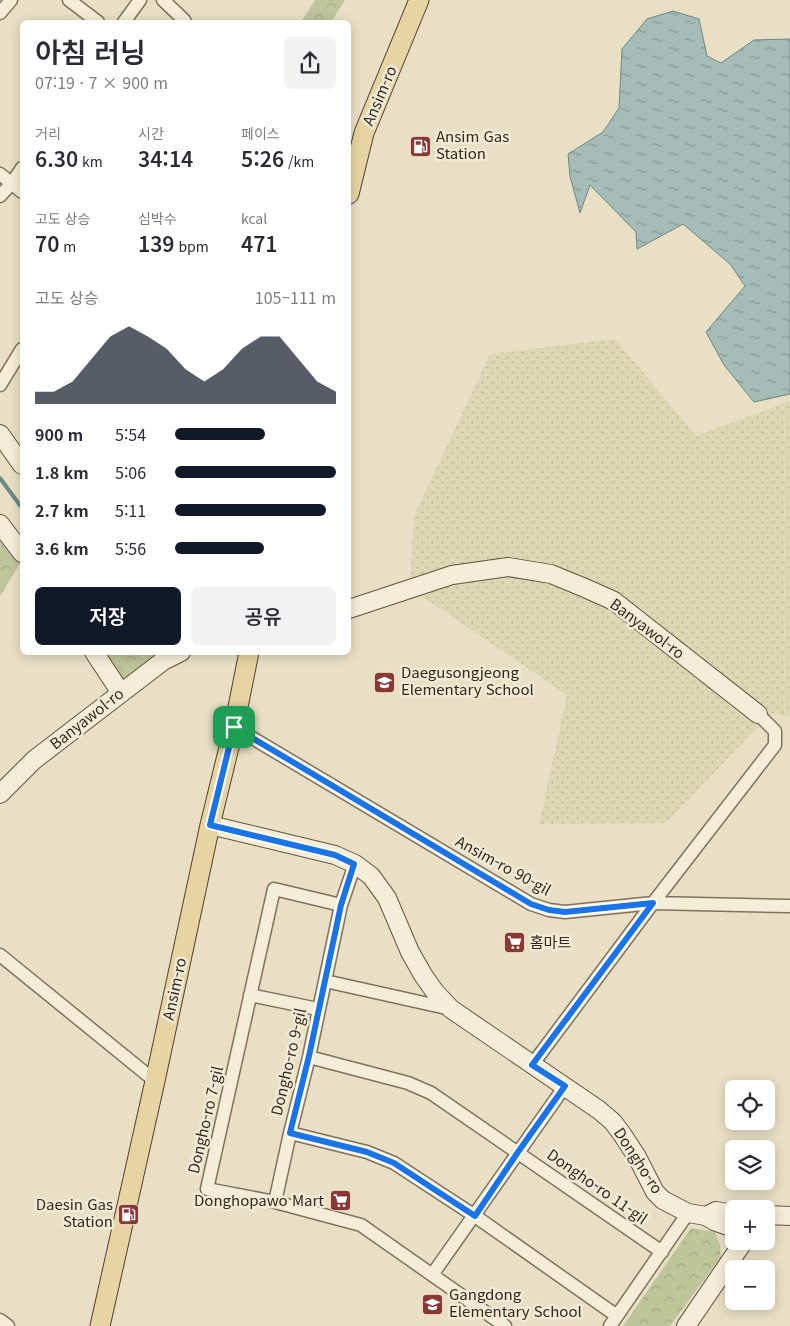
<!DOCTYPE html>
<html lang="ko">
<head>
<meta charset="utf-8">
<style>
	body { margin:0; font-family:Georgia,"Noto Sans KR",serif; background:#f2f2f3; color:#2b2b33; height:100vh; display:flex; flex-direction:column; font-size:19px; white-space:nowrap }
	* { box-sizing:border-box; margin:0 }
	p { font-size:16px; color:#7c7c81 }
	.icon { flex:none; width:28px; height:28px; fill:none; stroke:currentColor; stroke-width:2; stroke-linecap:round; stroke-linejoin:round }
	.map { position:relative; flex:1; overflow:hidden }
	.panel { position:absolute; left:20px; top:20px; width:331px; height:635px; display:flex; flex-direction:column; background:#fff; border-radius:8px; box-shadow:0 2px 12px #0003 }
	.panel>* { flex:none }
	.buttons { position:absolute; left:725px; top:1080px; display:grid; gap:10px }
	.buttons a { display:grid; place-items:center; width:50px; height:50px; border-radius:8px; background:#fff; box-shadow:0 2px 12px #0003; font-size:25px }
	.pin { position:absolute; display:grid; place-items:center; width:42px; height:42px; color:#fff; margin:-21px; border-radius:10px; box-shadow:0 2px 8px #0006 }
	.round { display:grid; place-items:center; flex:none; width:52px; height:52px; border-radius:8px; background:#f2f2f3 }
	.overview { display:flex; align-items:center; justify-content:space-between; height:85px; padding:0 15px }
	h1 { font-size:28px; font-weight:600; line-height:38px }
	.stats { display:grid; grid-template-columns:repeat(3,1fr); gap:8px; height:85px; padding:5px 15px }
	.stats div { display:grid; align-content:center }
	.stats b { font-size:21px; font-weight:600 }
	.stats small { font-size:14px; font-weight:400 }
	.stats p { font-size:14px }
	.chart { height:140px; padding:10px 15px }
	.chart p { display:flex; justify-content:space-between }
	.chart svg { width:100%; height:90px; margin-top:5px; fill:#111827; opacity:.7 }
	.primary-button { display:flex; gap:10px; margin-top:auto; padding:10px 15px }
	.primary-button a { flex:1; height:58px; border-radius:8px; background:#111827; color:#fff; font-size:20px; font-weight:600; line-height:58px; text-align:center }
	.primary-button a+a { background:#f2f2f3; color:#2b2b33 }
	ul { padding:0 15px; list-style:none; font-size:16px }
	li { display:grid; grid-template-columns:80px 60px 1fr; align-items:center; height:38px }
	li i { height:12px; border-radius:6px; background:#111827 }
	.map>svg:first-child { display:block }
</style>
</head>
<body>
<div class="map">
<svg width="790" height="1326" viewBox="0 0 790 1326">
	<defs>
		<pattern id="farmland-dots" width="8" height="8" patternUnits="userSpaceOnUse" patternTransform="scale(1.25)"><rect width="8" height="8" fill="#ddd8b4"/><path d="M2 2h.1M6 6h.1" fill="none" stroke="#beba9a" stroke-width="1.8" stroke-linecap="round"/></pattern>
		<pattern id="forest-crowns" width="20" height="18" patternUnits="userSpaceOnUse" patternTransform="scale(1.25)"><rect width="20" height="18" fill="#bec59b"/><path d="M2 6a3 3 0 1 1 6 0M12 15a3 3 0 1 1 6 0" fill="none" stroke="#a4a985"/></pattern>
		<pattern id="water-ripples" width="26" height="14" patternUnits="userSpaceOnUse" patternTransform="scale(1.25)"><rect width="26" height="14" fill="#a6bcb7"/><path d="M2 4q2-2 4 0t4 0M15 11q2-2 4 0t4 0" fill="none" stroke="#889994"/></pattern>
	</defs>
	<rect width="100%" height="100%" fill="#e8dfc5"/>
	<!-- farmland -->
	<path fill="url(#farmland-dots)" d="M615,339l81,97 94,-35v316l-19,-4 -105,110 -127,1 28,-129 -157,-107 4,-72 76,-162z"/>
	<!-- forest -->
	<path fill="url(#forest-crowns)" d="M315,0h30l-14,22h-30z
		M0,524l22,36 -22,36z
		M94,653h63l6,8 -42,32z
		M691,1228l24,4 5,13 1,12 -51,69h-47z"/>
	<!-- water -->
	<path fill="url(#water-ripples)" stroke="#6e8984" d="M673,11l26,8 8,37 14,7 33,-23 36,-1v355l-36,8 -30,-37 -18,-33 39,-46 -15,-22 -47,-40 -46,25 -1,-17 -46,-47 -10,28 -10,-37 -2,-22 35,-22 16,-24 3,-59 25,-30z"/>
	<g fill="none" stroke-linecap="round" stroke-linejoin="round">
		<!-- stream -->
		<path stroke="#6e8984" stroke-width="4" d="M0,478l22,30"/>
		<defs>
			<path id="street" d="M69,0l29,22
				M163,0l21,20 1,2
				M0,13l11,-13
				M124,22l16,-22
				M0,174l22,18
				M0,196l12,-13 10,-15
				M0,385l22,-36
				M234,727l297,177 18,6 16,2 88,-9 137,3
				M341,905l-67,-16 -67,300 68,13 86,23 144,101
				M0,955l155,126
				M325,981l126,28
				M250,995l68,14
				M309,1057l99,26 23,10 231,159
				M532,1065l121,-162 122,-158v-14l-17,-17
				M290,1133l77,19 27,11 81,53 142,100
				M275,1202l15,-69 19,-76 32,-152 14,-41
				M432,1275l133,-189
				M0,1320l8,6
				M610,1326l78,-113"/>
			<path id="secondary" d="M0,434l22,31
				M0,524l22,29
				M349,609l103,-34 56,-8 43,7 34,14 29,13 144,113
				M94,652l27,41
				M0,794l34,-34 129,-99 18,-9
				M210,825l125,30 20,9 16,12 16,22 23,54 13,23 12,17 16,17 148,101 14,12 9,12 15,23 18,35 8,8 25,13 18,3
				M766,1215l24,1
				M728,1226l-14,-5 -8,-5 10,-5 18,3
				M686,1326l58,-85"/>
			<path id="primary" d="M349,194l15,-61 55,-133
				M100,1326l55,-245 55,-256 24,-98 15,-75"/>
		</defs>
		<!-- street casing -->
		<use href="#street" stroke="#81725e" stroke-width="15"/>
		<!-- secondary casing -->
		<use href="#secondary" stroke="#635341" stroke-width="20"/>
		<!-- primary casing -->
		<use href="#primary" stroke="#4f4131" stroke-width="21"/>
		<!-- street -->
		<use href="#street" stroke="#f4edd7" stroke-width="12"/>
		<!-- secondary -->
		<use href="#secondary" stroke="#f4edd7" stroke-width="18"/>
		<!-- primary -->
		<use href="#primary" stroke="#e7d4a2" stroke-width="19"/>
	</g>
	<g fill="none" stroke-linecap="round" stroke-linejoin="round">
		<defs>
			<path id="route" d="M234,727l297,177 18,6 16,2 88,-9 -121,162 33,21 -47,66 -43,64 -81,-53 -27,-11 -77,-19 19,-77 32,-151 13,-41 -19,-9 -125,-30z"/>
		</defs>
		<!-- route casing -->
		<use href="#route" stroke="#fff" stroke-width="10"/>
		<!-- route -->
		<use href="#route" stroke="#1a73e8" stroke-width="6"/>
	</g>
	<!-- icons -->
	<defs>
		<symbol id="fuel-square" viewBox="-11 -11 22 22"><rect x="-9" y="-9" width="18" height="18" rx="4" fill="#893835" stroke="#f1ead4"/><path d="M-5.5-6h7V0h2V4h1.3V-2.5L3-4.5l.8-.8L6-3V5H2.5V1h-1V6h-7ZM-4.2-4.7v3.2H.2V-4.7Z" fill="#fff"/></symbol>
		<symbol id="school-square" viewBox="-11 -11 22 22"><rect x="-9" y="-9" width="18" height="18" rx="4" fill="#893835" stroke="#f1ead4"/><path d="M0-5L7-2L0 1L-7-2ZM-4 1L0 2.5L4 1V4Q0 6-4 4Z" fill="#fff"/></symbol>
		<symbol id="supermarket-square" viewBox="-11 -11 22 22"><rect x="-9" y="-9" width="18" height="18" rx="4" fill="#893835" stroke="#f1ead4"/><path d="M-6-5.5h2.5l.6 2H6L4.5 2H-2.5L-4.4-4H-6ZM-1.5 3.2a1.3 1.3 0 1 0 .1 0ZM3 3.2a1.3 1.3 0 1 0 .1 0Z" fill="#fff"/></symbol>
	</defs>
	<g fill-rule="evenodd">
		<use href="#fuel-square" x="408" y="134" width="25" height="25"/>
		<use href="#school-square" x="372" y="670" width="25" height="25"/>
		<use href="#supermarket-square" x="502" y="930" width="25" height="25"/>
		<use href="#supermarket-square" x="328" y="1188" width="25" height="25"/>
		<use href="#fuel-square" x="116" y="1202" width="25" height="25"/>
		<use href="#school-square" x="420" y="1292" width="25" height="25"/>
	</g>
	<g text-anchor="middle" stroke-width="5" stroke-linejoin="round" paint-order="stroke">
		<!-- street labels -->
		<g font-size="15" fill="#332a20" stroke="#f1ead4">
			<text transform="translate(380 96) rotate(-67)" y="5">Ansim-ro</text>
			<text transform="translate(647 629) rotate(37)" y="5">Banyawol-ro</text>
			<text transform="translate(87 719) rotate(-38)" y="5">Banyawol-ro</text>
			<text transform="translate(503 866) rotate(29)" y="5">Ansim-ro 90-gil</text>
			<text transform="translate(175 989) rotate(-78)" y="5">Ansim-ro</text>
			<text transform="translate(289 1062) rotate(-77)" y="5">Dongho-ro 9-gil</text>
			<text transform="translate(206 1120) rotate(-77)" y="5">Dongho-ro 7-gil</text>
			<text transform="translate(638 1161) rotate(57)" y="5">Dongho-ro</text>
			<text transform="translate(597 1187) rotate(35)" y="5">Dongho-ro 11-gil</text>
		</g>
		<!-- poi labels -->
		<g font-size="15" fill="#332a20" stroke="#f1ead4" text-anchor="start">
			<text x="436" y="142">Ansim Gas<tspan x="436" dy="17">Station</tspan></text>
			<text x="401" y="678">Daegusongjeong<tspan x="401" dy="17">Elementary School</tspan></text>
			<text x="530" y="948">홈마트</text>
			<text x="324" y="1206" text-anchor="end">Donghopawo Mart</text>
			<text x="113" y="1210" text-anchor="end">Daesin Gas<tspan x="113" dy="17">Station</tspan></text>
			<text x="449" y="1300">Gangdong<tspan x="449" dy="17">Elementary School</tspan></text>
		</g>
	</g>
</svg>
<div class="buttons">
<a><svg class="icon" aria-label="locate" viewBox="0 0 24 24"><circle cx="12" cy="12" r="6"/><path d="M12 2v4M12 18v4M2 12h4M18 12h4"/></svg></a>
<a><svg class="icon" aria-label="layers" viewBox="0 0 24 24"><path d="M12 4l9 5-9 5-9-5zM3 14l9 5 9-5"/></svg></a>
<a>+</a>
<a>−</a>
</div>
<div class="pin" style="left:234px;top:727px;background:#1e9e55"><svg class="icon" aria-label="arrive" viewBox="0 0 24 24"><path d="M6 21V4h12l-3 4 3 4H6"/></svg></div>
<section class="panel">
<div class="overview"><div><h1>아침 러닝</h1><p>07:19 · 7 × 900 m</p></div><a class="round"><svg class="icon" aria-label="share" viewBox="0 0 24 24"><path d="M12 15V3M7 8l5-5 5 5M5 13v7h14v-7"/></svg></a></div>
<div class="stats">
<div><p>거리</p><b>6.30<small> km</small></b></div>
<div><p>시간</p><b>34:14</b></div>
<div><p>페이스</p><b>5:26<small> /km</small></b></div>
</div>
<div class="stats">
<div><p>고도 상승</p><b>70<small> m</small></b></div>
<div><p>심박수</p><b>139<small> bpm</small></b></div>
<div><p>kcal</p><b>471</b></div>
</div>
<div class="chart"><p><span>고도 상승</span>105–111 m</p>
<svg viewBox="0 0 160 44" preserveAspectRatio="none"><path d="M0 44V38L10 38L20 33L30 22L40 11L50 6L60 11L70 17L80 27L90 33L100 27L110 17L120 11L130 11L140 22L150 33L160 38V44z"/></svg>
</div>
<ul>
<li><b>900 m</b>5:54<i style="width:56%"></i></li>
<li><b>1.8 km</b>5:06<i style="width:100%"></i></li>
<li><b>2.7 km</b>5:11<i style="width:94%"></i></li>
<li><b>3.6 km</b>5:56<i style="width:55%"></i></li>
</ul>
<div class="primary-button"><a>저장</a><a>공유</a></div>
</section>
</div>
</body>
</html>
